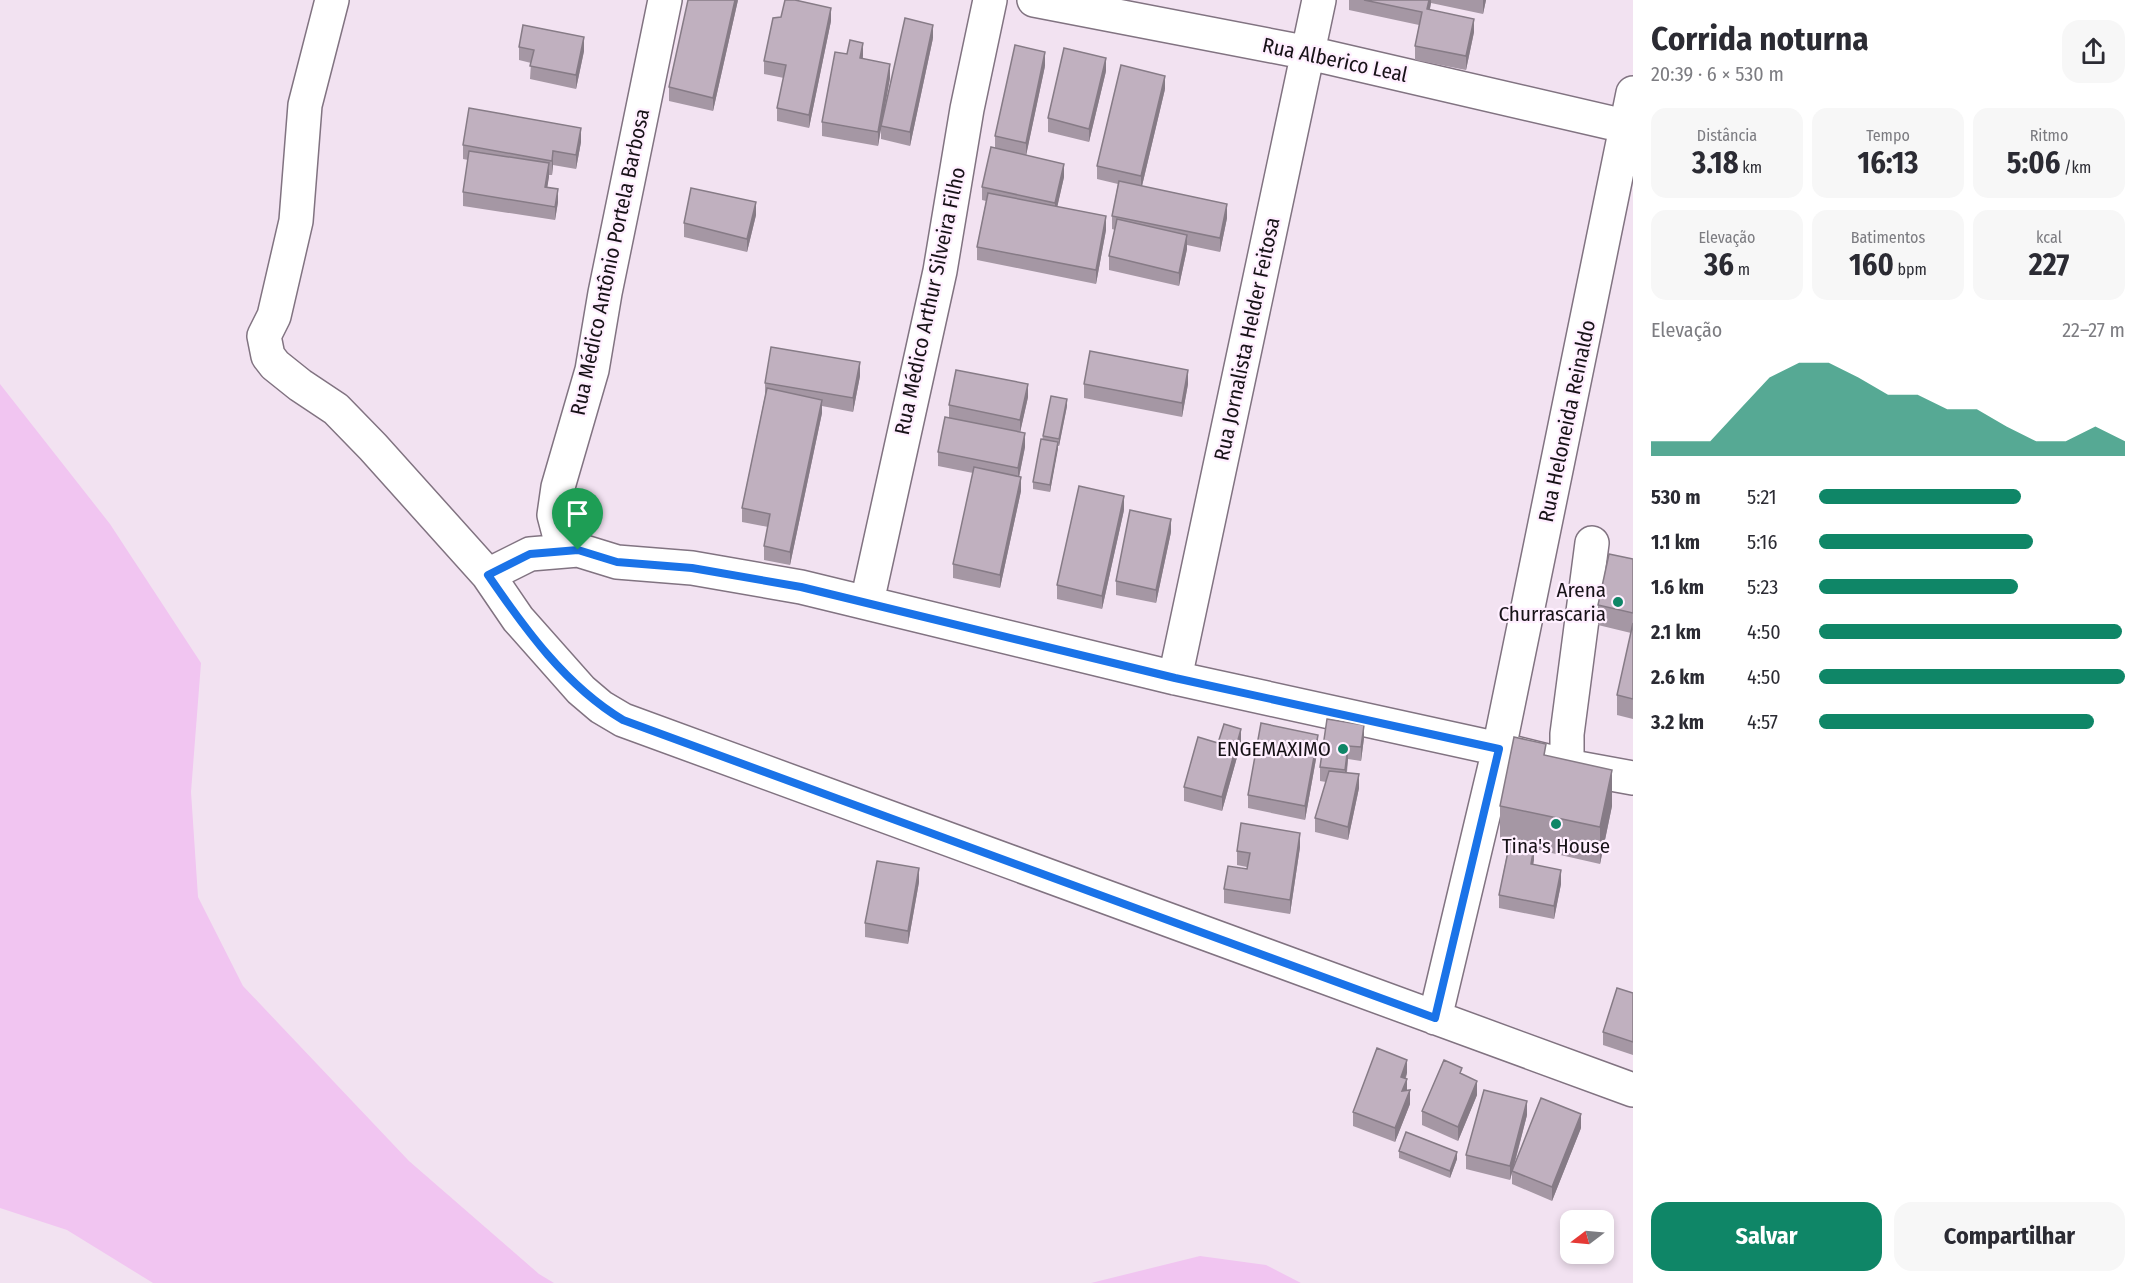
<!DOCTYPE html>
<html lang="pt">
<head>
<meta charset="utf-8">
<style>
	body { margin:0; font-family:"Fira Sans Condensed",sans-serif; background:#f7f7f7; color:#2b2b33; height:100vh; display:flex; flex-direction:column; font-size:22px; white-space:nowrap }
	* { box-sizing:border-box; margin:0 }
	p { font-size:20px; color:#7c7c81 }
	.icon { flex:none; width:33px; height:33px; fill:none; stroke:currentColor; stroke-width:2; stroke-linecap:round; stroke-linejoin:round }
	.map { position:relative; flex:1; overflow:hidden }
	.drawer { display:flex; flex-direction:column; background:#fff; width:510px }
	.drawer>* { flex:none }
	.needle { width:39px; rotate:254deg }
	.controls { position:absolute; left:1560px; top:1210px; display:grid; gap:12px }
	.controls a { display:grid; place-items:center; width:54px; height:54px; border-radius:12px; background:#fff; box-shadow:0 3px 9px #0003; font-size:30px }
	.pin { position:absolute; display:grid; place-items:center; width:51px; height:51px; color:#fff; margin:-62px -26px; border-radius:50% 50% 50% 0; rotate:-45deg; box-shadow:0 0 6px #0007 }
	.pin .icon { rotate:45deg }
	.round { display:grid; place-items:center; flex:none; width:63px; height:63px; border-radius:18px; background:#f7f7f7 }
	.head { display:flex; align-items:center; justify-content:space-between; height:102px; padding:0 18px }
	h1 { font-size:33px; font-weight:700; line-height:45px }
	.stats { display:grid; grid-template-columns:repeat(3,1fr); gap:9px; height:102px; padding:6px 18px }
	.stats div { display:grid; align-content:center; border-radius:15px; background:#f7f7f7; text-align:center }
	.stats b { font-size:30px; font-weight:700 }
	.stats small { font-size:16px; font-weight:400 }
	.stats p { font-size:16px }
	.chart { height:168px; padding:12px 18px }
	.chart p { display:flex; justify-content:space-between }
	.chart svg { width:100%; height:108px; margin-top:6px; fill:#0f8667; opacity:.7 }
	.cta { display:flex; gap:12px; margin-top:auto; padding:12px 18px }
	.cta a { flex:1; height:69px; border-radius:18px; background:#0f8667; color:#fff; font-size:24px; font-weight:700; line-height:69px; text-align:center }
	.cta a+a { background:#f7f7f7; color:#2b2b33 }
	ul { padding:0 18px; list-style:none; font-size:20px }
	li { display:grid; grid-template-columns:96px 72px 1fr; align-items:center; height:45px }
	li i { height:15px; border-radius:8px; background:#0f8667 }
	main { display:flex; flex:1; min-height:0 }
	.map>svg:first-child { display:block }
</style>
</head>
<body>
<main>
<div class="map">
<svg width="1633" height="1283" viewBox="0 0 1633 1283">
	<rect width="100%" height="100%" fill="#f2e2f1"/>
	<!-- green -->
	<path fill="#f1c5f1" d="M0,384l110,140 91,139 -10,129 7,105 45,89 166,175 130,113 15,9h-401l-86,-53 -67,-22z
		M1200,1256l66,9 35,18h-210z"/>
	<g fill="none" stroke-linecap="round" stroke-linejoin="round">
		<defs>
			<path id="minor" d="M332,0l-27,105 -9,116 -22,95 -10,20 4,20 7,9 25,20 36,24 37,38 115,128 30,44 63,71 20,17 22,13 1010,370
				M1034,0l275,53 324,75
				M578,550l-19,-16 -5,-19 4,-28 34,-117 13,-77 60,-293
				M488,575l42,-21 48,-4 39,12 75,6 109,19 374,91 324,71 68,17 66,12
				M867,602l73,-331 27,-162 23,-109
				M1175,678l144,-678
				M1567,766v-32l25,-191
				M1435,1018l64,-269 134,-656"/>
		</defs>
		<!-- minor casing -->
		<use href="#minor" stroke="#817381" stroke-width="36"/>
		<!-- minor -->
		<use href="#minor" stroke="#fff" stroke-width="33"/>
	</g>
	<!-- wall -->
	<path fill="#a597a4" d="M738,0l-25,111 -44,-10v-14z
		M1349,0h137l-3,14 -52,-11 -1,6 44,23 -8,38 -51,-10v-14l4,-21 -70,-15z
		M831,21l-22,107 -32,-7v-13l7,-30 -20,-4v-13z
		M933,38l-23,108 -29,-7v-11l-3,18 -56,-10v-14l41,-66v3l27,19 -6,33z
		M519,47l65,4 -8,38 -46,-10 1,-16 -12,-3z
		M1045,66l-19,89 38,22 -7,30 49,23 -10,54 -119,-24v-13l9,-46 -4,-1v-13l13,-39v-12z
		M1106,71l-17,71 -41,-10v-14z
		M1165,89l-23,97 85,32 -7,34 -33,-7v4l-8,37 -70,-16v-14l6,-26 -3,-1v-13l6,-32 -21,-5v-13z
		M581,142l-5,27 -23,-4 -1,10h-3l-2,13 11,14 -3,18 -92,-14v-14l5,-32 -5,-1v-14z
		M756,215l-9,37 -63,-15v-14z
		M860,376l-7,36 -31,-6v7l-32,152 -26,-5v-14l4,-19 -26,-5v-14l23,-112v-13z
		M1084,384h104l-6,33 -98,-19z
		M1028,397l-8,35 5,15 -6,30 2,14 -21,97 -47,-10v-14l20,-91 -35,-7v-14l11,-34v-13z
		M1067,406l-8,40h-1l-8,46 -17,-3v-7l10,-46z
		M1124,510l-22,99 -45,-10v-14z
		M1171,532l-15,71 -40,-8v-14z
		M1633,559v160l-16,-4v-20l14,-62 -33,-8v-20z
		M1327,719l37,19 -3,23 -13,-2 -1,14 12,15 -11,52 -33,-8v-14l11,-36 -6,-1v-14z
		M1218,743h23l-19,68 -38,-10v-14z
		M1318,748l-13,72 -57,-12v-13z
		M1546,756l66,50 -12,58 -66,-15 -1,16 28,19 -7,35 -55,-11v-13l10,-51 -9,-2v-36z
		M1300,847l-10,67 -66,-11v-14l23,-20v-2l-10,-2v-14z
		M919,882l-11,62 -43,-7v-14z
		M1633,993v62l-30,-10v-13z
		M1407,1073l-1,5 1,13 3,13 -15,38 -42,-16v-14z
		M1462,1074l15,21 -19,46 -36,-16v-14z
		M1527,1115l-13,51 67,-38 -29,73 -40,-17v-11l-2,7 -44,-11v-14z
		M1399,1151l58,8 -7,19 -51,-20z"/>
	<!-- shaded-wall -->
	<path fill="#867b86" d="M735,0h3l-25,111v-13z
		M1429,0h2v3l-4,19v-13z
		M1483,0h3l-3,14z
		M831,8v13l-22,107v-13z
		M1474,19v13l-8,38v-14z
		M933,25v13l-23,108v-14z
		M584,37v14l-8,38v-14z
		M863,43v13l-3,16v-14z
		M1045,52v14l-19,90v-13z
		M1106,58v13l-17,71v-13z
		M890,64v14l-12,68v-14z
		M1165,76v13l-24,101v-14z
		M581,128v14l-5,27v-14z
		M553,151v14l-1,10v-14z
		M549,163v14l-4,24v-14z
		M1064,164v13l-9,40v-14z
		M558,189v13l-3,18v-13z
		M756,202v13l-9,37v-13z
		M1227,204v14l-7,34v-14z
		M1106,216v14l-10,54v-14z
		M1187,235v14l-8,37v-13z
		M860,362v14l-7,36v-14z
		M1188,370v14l-6,33v-14z
		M1028,384v13l-8,36v-13z
		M1067,399v7l-8,40v-7z
		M822,400v13l-32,152v-13z
		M1025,433v14l-7,35v-14z
		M1058,442v7l-8,43v-7z
		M1021,477v14l-21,97v-13z
		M1124,496v14l-22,99v-13z
		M1171,519v13l-15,71v-13z
		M1364,725v13l-3,23v-14z
		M1241,729v14l-19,68v-14z
		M1318,735v13l-13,72v-14z
		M1348,746v13l-3,25v-14z
		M1612,770v36l-12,58v-37z
		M1359,774v14l-11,52v-13z
		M1300,833v14l-10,67v-14z
		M1534,847v13l-3,18v-14z
		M919,868v14l-11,62v-13z
		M1561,870v14l-7,35v-13z
		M1407,1060v13l-6,17v-13z
		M1407,1079v13l-5,-1z
		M1477,1081v14l-19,46v-14z
		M1410,1090v14l-15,38v-14z
		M1527,1101v14l-17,65v-14z
		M1581,1114v14l-29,73v-14z
		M1457,1152v7l-7,19v-7z"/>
	<!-- building -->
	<path fill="#c0b0bf" stroke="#867b86" stroke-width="1.5" d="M688,0h47l-22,98 -44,-11z
		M785,0h10l36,8 -22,107 -32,-7 9,-43 -22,-4 9,-43 8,-1z
		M1364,0h65l-2,9 47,10 -8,37 -51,-10 7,-34z
		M905,18l28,7 -23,107 -29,-6z
		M523,25l61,12 -8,38 -46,-9 4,-16 -15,-3z
		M850,40l13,3 -3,15 30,6 -12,68 -56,-10 13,-70 12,2z
		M1015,45l30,7 -19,91 -31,-7z
		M1064,48l42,10 -17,71 -41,-11z
		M1121,65l44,11 -24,100 -44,-10z
		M469,108l112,20 -5,27 -23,-4 -1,10 -89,-16z
		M991,147l73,17 -9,39 -73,-16z
		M469,151l80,12 -4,24 13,2 -3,18 -92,-15z
		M1119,181l108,23 -7,34 -108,-22z
		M691,188l65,14 -9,37 -63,-16z
		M988,193l118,23 -10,54 -119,-23z
		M1117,219l70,16 -8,38 -70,-17z
		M771,347l89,15 -7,36 -88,-15z
		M1090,351l98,19 -6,33 -98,-19z
		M956,370l72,14 -8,36 -71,-15z
		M767,388l55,12 -32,152 -26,-6 6,-32 -28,-6z
		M1051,396l16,3 -8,40 -16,-3z
		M945,417l80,16 -7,35 -80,-16z
		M1041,439l17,3 -8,43 -17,-3z
		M974,467l47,10 -21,98 -47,-11z
		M1079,486l45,10 -22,100 -45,-11z
		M1130,510l41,9 -15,71 -40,-9z
		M1609,554l24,5v54l-35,-8z
		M1633,623v76l-16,-4z
		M1327,719l37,6 -3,22 -13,-1 -3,24 -25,-3z
		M1261,723l57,12 -13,71 -57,-11z
		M1224,724l17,5 -19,68 -38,-10 14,-50 20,6z
		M1514,737l32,7 -2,11 68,15 -12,57 -100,-21z
		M1329,771l30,3 -11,53 -33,-9z
		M1241,823l59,10 -10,67 -66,-11 4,-23 19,3 3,-16 -13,-2z
		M1510,842l24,5 -3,17 30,6 -7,36 -55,-11z
		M877,861l42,7 -11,63 -43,-8z
		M1617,988l16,5v49l-30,-10z
		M1377,1048l30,12 -6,17 6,2 -5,12 8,-1 -15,38 -42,-16z
		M1444,1060l18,8 -2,5 17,8 -19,46 -36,-16z
		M1484,1090l43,11 -17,65 -44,-11z
		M1541,1098l40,16 -29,73 -40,-16z
		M1406,1132l51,20 -7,19 -51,-20z"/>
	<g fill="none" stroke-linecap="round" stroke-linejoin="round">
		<defs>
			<path id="route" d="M578,550l39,12 75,6 109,19 374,91 324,71 -64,269 -812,-298c-57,-34 -98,-91 -135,-145l42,-21z"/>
		</defs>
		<!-- route casing -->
		<use href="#route" stroke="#fff" stroke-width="12"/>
		<!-- route -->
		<use href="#route" stroke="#1a73e8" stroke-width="8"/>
	</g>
	<!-- markers -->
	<g fill="#0f8667" stroke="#ffefff" stroke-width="2">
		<circle cx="1618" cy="602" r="6"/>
		<circle cx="1343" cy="749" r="6"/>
		<circle cx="1556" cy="824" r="6"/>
	</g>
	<g text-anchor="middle" stroke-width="4.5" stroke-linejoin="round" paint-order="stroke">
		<!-- street labels -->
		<g font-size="21" fill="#171217" stroke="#ffefff">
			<text transform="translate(1335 60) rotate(12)" y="7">Rua Alberico Leal</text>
			<text transform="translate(610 262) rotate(-78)" y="7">Rua Médico Antônio Portela Barbosa</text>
			<text transform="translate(930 301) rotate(-78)" y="7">Rua Médico Arthur Silveira Filho</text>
			<text transform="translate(1247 339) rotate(-78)" y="7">Rua Jornalista Helder Feitosa</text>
			<text transform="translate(1567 421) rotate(-78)" y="7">Rua Heloneida Reinaldo</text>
		</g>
		<!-- poi labels -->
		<g font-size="21" fill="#171217" stroke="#ffefff" text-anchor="end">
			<text x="1606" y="597">Arena<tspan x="1606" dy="24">Churrascaria</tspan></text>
			<text x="1331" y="756">ENGEMAXIMO</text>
			<text x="1556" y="853" text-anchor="middle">Tina's House</text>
		</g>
	</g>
</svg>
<div class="controls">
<a><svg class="needle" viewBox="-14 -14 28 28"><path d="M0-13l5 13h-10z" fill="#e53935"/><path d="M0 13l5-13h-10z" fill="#7c7c81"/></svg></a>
</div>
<div class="pin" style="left:578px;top:550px;background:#1e9e55"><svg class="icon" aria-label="arrive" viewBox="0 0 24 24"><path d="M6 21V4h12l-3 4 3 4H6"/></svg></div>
</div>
<section class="drawer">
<div class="head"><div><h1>Corrida noturna</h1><p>20:39 · 6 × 530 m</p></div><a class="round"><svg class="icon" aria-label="share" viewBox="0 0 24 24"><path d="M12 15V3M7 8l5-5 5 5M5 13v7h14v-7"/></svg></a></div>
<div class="stats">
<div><p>Distância</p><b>3.18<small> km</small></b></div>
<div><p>Tempo</p><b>16:13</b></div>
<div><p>Ritmo</p><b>5:06<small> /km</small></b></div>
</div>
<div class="stats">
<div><p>Elevação</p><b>36<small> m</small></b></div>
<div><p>Batimentos</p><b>160<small> bpm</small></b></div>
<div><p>kcal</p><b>227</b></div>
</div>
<div class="chart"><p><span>Elevação</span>22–27 m</p>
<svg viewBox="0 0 160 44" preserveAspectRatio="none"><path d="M0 44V38L10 38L20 38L30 25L40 12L50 6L60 6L70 12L80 19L90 19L100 25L110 25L120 32L130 38L140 38L150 32L160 38V44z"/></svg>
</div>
<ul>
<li><b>530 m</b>5:21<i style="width:66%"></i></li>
<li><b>1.1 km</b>5:16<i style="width:70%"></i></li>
<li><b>1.6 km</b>5:23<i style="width:65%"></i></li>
<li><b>2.1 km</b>4:50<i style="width:99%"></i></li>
<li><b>2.6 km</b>4:50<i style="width:100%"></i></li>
<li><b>3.2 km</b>4:57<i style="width:90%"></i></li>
</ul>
<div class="cta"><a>Salvar</a><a>Compartilhar</a></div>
</section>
</main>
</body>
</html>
